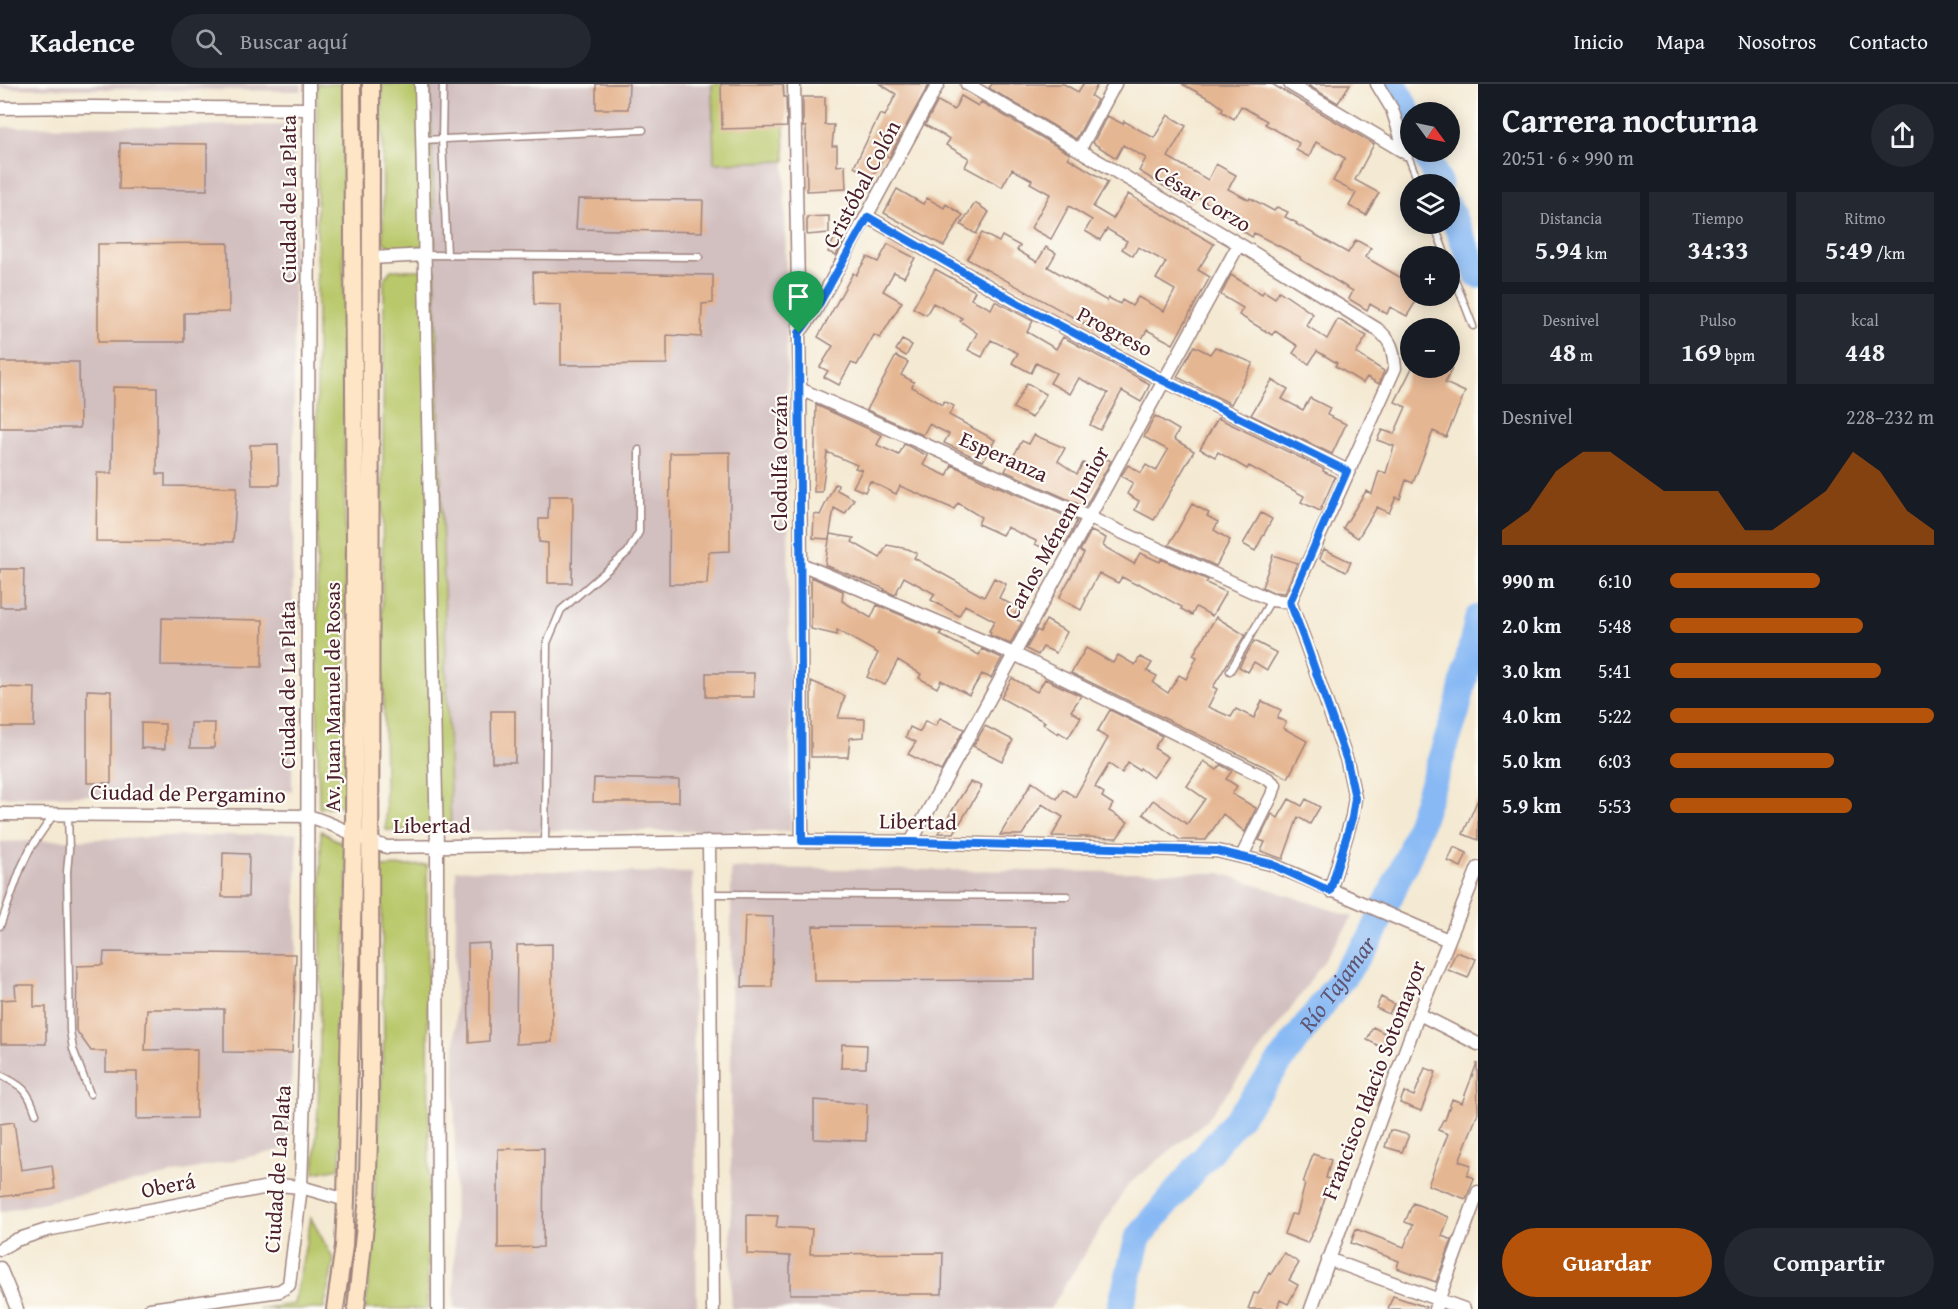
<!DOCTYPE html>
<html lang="es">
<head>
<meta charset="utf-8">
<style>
	body { margin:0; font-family:"Gentium Book Plus",serif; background:#242831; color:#f1f3f6; height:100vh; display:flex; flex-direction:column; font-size:22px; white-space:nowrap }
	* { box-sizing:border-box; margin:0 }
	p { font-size:20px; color:#9ea1a6 }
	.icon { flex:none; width:33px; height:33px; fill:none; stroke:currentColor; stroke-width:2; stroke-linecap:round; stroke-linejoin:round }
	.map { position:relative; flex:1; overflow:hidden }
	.side { display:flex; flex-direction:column; background:#171b24; width:480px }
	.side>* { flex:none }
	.needle { width:39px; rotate:123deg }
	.tools { position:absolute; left:1400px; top:18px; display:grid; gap:12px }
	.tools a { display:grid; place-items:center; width:60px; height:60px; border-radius:50%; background:#171b24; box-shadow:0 3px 15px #0003; font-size:30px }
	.pin { position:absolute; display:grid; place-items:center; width:51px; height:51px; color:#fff; margin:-62px -26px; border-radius:50% 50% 50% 0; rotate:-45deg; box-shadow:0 0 6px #0007 }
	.pin .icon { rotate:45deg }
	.round { display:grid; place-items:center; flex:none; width:63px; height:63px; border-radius:32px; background:#242831 }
	.summary { display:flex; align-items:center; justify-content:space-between; height:102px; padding:0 24px }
	h1 { font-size:33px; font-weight:700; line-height:45px }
	.metrics { display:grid; grid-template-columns:repeat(3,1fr); gap:9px; height:102px; padding:6px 24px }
	.metrics div { display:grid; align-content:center; border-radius:0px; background:#242831; text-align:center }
	.metrics b { font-size:26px; font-weight:700 }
	.metrics small { font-size:16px; font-weight:400 }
	.metrics p { font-size:16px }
	.chart { height:168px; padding:12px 24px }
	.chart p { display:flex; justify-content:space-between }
	.chart svg { width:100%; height:108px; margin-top:6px; fill:#b45309; opacity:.7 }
	.button { display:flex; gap:12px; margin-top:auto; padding:12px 24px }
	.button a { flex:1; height:69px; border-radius:36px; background:#b45309; color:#fff; font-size:24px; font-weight:700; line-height:69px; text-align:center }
	.button a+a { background:#242831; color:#f1f3f6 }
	ul { padding:0 24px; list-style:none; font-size:20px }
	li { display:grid; grid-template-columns:96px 72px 1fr; align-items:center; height:45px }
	li i { height:15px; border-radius:8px; background:#b45309 }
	header { display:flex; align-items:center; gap:36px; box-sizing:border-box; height:84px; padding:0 30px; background:#171b24; border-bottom:2px solid #363941 }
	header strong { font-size:28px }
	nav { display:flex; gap:33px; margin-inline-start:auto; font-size:21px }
	.search { width:420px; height:54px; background:#242831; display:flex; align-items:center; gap:15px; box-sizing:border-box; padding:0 21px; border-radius:33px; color:#9ea1a6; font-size:22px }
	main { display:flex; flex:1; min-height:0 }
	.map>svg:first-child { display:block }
</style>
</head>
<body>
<header>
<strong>Kadence</strong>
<div class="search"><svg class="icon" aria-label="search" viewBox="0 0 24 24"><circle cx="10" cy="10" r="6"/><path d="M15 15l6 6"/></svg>Buscar aquí</div>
<nav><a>Inicio</a><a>Mapa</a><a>Nosotros</a><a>Contacto</a></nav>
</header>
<main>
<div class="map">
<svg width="1478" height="1225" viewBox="0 0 1478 1225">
	<rect width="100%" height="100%" fill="#fdfcf7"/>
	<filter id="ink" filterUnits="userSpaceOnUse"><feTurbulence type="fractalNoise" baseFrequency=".0167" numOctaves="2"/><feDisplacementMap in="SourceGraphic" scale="12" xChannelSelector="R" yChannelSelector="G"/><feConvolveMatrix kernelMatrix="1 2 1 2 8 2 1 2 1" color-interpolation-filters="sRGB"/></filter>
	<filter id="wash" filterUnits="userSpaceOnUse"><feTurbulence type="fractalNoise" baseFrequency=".008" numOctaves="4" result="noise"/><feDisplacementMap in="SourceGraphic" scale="24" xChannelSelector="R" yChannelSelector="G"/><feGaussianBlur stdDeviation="1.35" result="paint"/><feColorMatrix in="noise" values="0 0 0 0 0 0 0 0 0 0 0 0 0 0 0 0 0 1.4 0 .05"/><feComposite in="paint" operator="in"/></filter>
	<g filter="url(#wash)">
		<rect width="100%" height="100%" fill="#f4e9d2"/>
		<!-- industrial -->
		<path fill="#d2bfbf" d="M0,0h301l1,7 -302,-3z
			M430,0h354l7,747h-340z
			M295,41l-3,666 -292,6v-670z
			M297,749l-1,121 -7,194 -289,64v-370z
			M731,784l490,5 132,44 -57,85 -90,119 -78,64 -78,124h-319z
			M456,786l236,3 5,436h-243z"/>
		<!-- green -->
		<path fill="#b9c86b" stroke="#82744b" stroke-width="1.5" d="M317,0h26l3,721 -27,3 -2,-121z
			M382,0h48l5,162 -43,1 -9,-5z
			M712,0h71l2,77 -71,2z
			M391,186h44l16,561 -65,-1 -4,-212 2,-339z
			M321,747l27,16 -8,321 -26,5c9,-114 6,-228 7,-342z
			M427,781l2,290 -1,154h-63l5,-39 14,-231 -3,-172z
			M311,1134l23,42 -10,49h-65l35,-5z"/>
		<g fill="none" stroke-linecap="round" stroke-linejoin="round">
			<!-- river -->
			<g stroke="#88b9f4" stroke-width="27">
				<path d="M1394,0l16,33"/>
				<path d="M1425,68l14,32"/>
				<path d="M1449,124l29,67"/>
				<path id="s1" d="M1120,1225l18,-71 107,-129 125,-169 40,-88 47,-142 21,-92"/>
			</g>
		</g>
		<g id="blocks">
			<!-- building -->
			<path fill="#e5b692" d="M596,0h33l-1,25h-32z
				M721,0h62l1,13h2l1,30 -65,2z
				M880,0h49l-40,73 -5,-2 -12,22 -18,-10 26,-53 5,2 11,-22z
				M992,0h72l14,8 5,-8h15l-7,12 6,4 -21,39 -87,-51z
				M1182,0h90l102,60 -19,36 24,13 -13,22 -17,-9 7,-13 -23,-12 12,-23 -29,-16 -7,15 -13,-7 3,-7 -34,-19 2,-3 -26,-15 -7,13 -13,-8 2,-3 -11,-8z
				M1310,0h40l-12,19 -29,-17z
				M961,12l17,10 3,-4 89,52 -2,4 40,24 -15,25 20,12 15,-25 86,50 -16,26 12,7 -37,67 -26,-14 -12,21 -168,-92 15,-26 17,9 3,-6 18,10 -3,4 20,12 9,-15 10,6 -8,14 59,34 2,-3 11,6 2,-4 10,6 6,-9 26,14 11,-21 -19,-11 10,-17 -28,-15 -5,9 -11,-7 5,-8 -20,-12 -7,11 -15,-9 7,-11 -23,-14 -18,33 -20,-11 19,-34 -20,-11 2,-3 -20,-11 -10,18 -37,-20 4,-9 -23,-13 4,-6 -25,-14 13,-24 16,9z
				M803,13h22v28h9l-2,21h5v20l8,-1 1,24 -39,2 -1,-64h-3z
				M1168,31l18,11 -18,31 40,23 8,-16 20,11 -8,14 21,11 1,-2 24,13 3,-4 11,5 -3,5 12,6 -1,1 52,29 8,-13 15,8 -6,9 45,26v13h9l-12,20 -17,-9 -3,7 -17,-10 -3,6 -18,-11 4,-8 -53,-32v-2l-46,-24 -2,4 -16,-10 2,-6 -42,-25 -5,7 -52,-32 7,-13 -23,-13 -7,13 -23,-15 14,-27 16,8 1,-3 30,17z
				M120,59l87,1v46l-88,-1z
				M897,105l26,15 4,-6 17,10 2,-4 17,11 -19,31 -60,-33z
				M578,115l125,1 -1,32 -126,-3z
				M975,119l14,9 -13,22 -15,-9z
				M829,132v17l-22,2v-18z
				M835,153l9,4 -8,14 -8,-3z
				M228,159l1,69 -45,1v29h-86v-98z
				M888,160l27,14 -11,19 -10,-5 -11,19 19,11 -22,36 -6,-3 -17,30 -6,-2 -12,22 -15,-8 4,-6 -8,-4 13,-21 -15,-9 35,-64 3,2 11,-18 11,5z
				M935,185l40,22 -4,8 20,10 4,-8 38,20 -6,11 29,17 7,-12 87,47 -9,18 -19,-11 -22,39 -10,-5 18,-32 -29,-15 -9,16 -20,-11 6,-10 -20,-10 -5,10 -19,-10 6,-10 -27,-13 -9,17 -14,-7 9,-17 -17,-12 2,-3 -29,-15 -7,12 -13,-7z
				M533,188l180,3v28l-11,1 -1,33 -34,-2v29l-106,1v-60l-27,-1z
				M1231,191l31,19 2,-3 11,7 4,-7 34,23 -7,11 21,14 11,-20 29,17 -11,17 28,18 -5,13 -12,-7 -4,6 -28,-17 2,-3 -20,-12 -8,13 -16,-11 5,-7 -23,-15 -3,4 -33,-20 4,-7 -22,-13z
				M902,256l10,5 -6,11 -10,-6z
				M1194,262l16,8 5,-7 38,16 -22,41 -54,-27z
				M896,272l12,6 -7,13 13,7 -2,5 30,18 2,-4 10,5 -5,9 46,25 -12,21 -39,-18 5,-9 -20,-10 -6,11 -56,-25z
				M0,278h79l1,66h-80z
				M1412,284h40l-7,15 20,9 -19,45 -13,-6 -20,52 -7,-3 -6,19 -4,-2 -7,16 -12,-6 -19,31 -15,-10 23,-37 6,3 7,-23 7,2 8,-27 -17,-6 5,-10 12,4 12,-27 -11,-5z
				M1272,296l16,9 -6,10 21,11 7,-12 20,10 -3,7 19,9 -14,30 -81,-39z
				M1027,299l19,11 -14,24 -19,-10z
				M113,303l44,1v86h8v12l72,1 -4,55 -137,-1 1,-68h15z
				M816,321l66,30 -5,10 22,10 5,-11 24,12 -5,9 24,11 5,-11 45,22v-1l80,35 -11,22 -10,-6 -8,14 -13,-7 1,-3 -29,-14 -5,8 -24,-11 3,-7 -23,-14 -4,6 -54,-23 -4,8 -26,-13 -5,11 -12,-5 9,-17 -7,-2 2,-3 -30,-13 -5,40h-8z
				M1155,332l24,14 -5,9 20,12 -40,69 -19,-10 4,-9 -12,-7 6,-11 -12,-7 7,-11 13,8 5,-8 10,6 12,-21 -24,-13z
				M1218,334l106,51 -1,2 12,6 -15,34 -19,-9 3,-6 -55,-30 -2,3 -29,-17 -3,5 -15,-8z
				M1034,351l31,13 -7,13 19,13 6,-11 8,4 7,-13 13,7 -26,46 -80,-36 17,-30 7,3z
				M278,360l1,41h-27l-2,-40z
				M730,368v99l-21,1 -2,32h-38l1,-131z
				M835,400l3,1 -1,5 17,9 -9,15 -11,-6 -5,31 -16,-1 1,-24 6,1z
				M549,412h24l-1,87h-24v-40l-9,-1v-23h9z
				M1192,420l17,9 -2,3 11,6 -4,8 16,10 -14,26 -47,-21z
				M1261,429l11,6 -17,32 -12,-7z
				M1091,447l15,7 -3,8 31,18 6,-11 20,9 1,-3 47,21 -2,3 20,9 -14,24 -16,-9 -4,8 -11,-6 1,-2 -44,-24 -1,2 -15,-8 -4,6 -19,-10 -14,26 1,1 -5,10 -22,-12 25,-45 -4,-2z
				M830,450l24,4 -2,4 28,16 7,-13 21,4 9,4 -3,5 70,39 10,-19 12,6 -7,14 19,10 -5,10 9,4 -12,22 -20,-9 1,-3 -2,-1 6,-10 -30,-16 -6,11 -28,-16 4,-6 -31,-17 -9,18 -11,-5 1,-1 -60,-24z
				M1324,465l27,13 -5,10 -26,-13z
				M1273,471l24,8 -12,30 -12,-1 -11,-5z
				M0,485h24l-1,38h-23z
				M811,493l32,14 -1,10 29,17 6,-13 65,27 -2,3 39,20 3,-6 20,9 -11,20 -9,-4 -13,21 -28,-15 -4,8 -18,-10 2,-4 -23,-14 -13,25 -18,-8 11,-24 -41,-23v5l-26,-6z
				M1216,533l29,18 -32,52 4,2 -9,18 23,10 5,-8 18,9 8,-17 19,9 -4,8 9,4 -3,6 24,13 -19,37 -217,-105 15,-25 27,15 5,-8 17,10 5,-8 12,6 -5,8 10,5 -4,7 15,10 11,-18 7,4 11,-22 -4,-2z
				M162,534l101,2 -1,47 -101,-2z
				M1046,536l21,12 -11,21 -13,-6 -5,8 -12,-6 11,-19 3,2z
				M1254,557l23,12 -10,17 -13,-8 -6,10 -9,-5z
				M706,589h48v24h-48z
				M1012,594l25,14 8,-13 36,17 -10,15 10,6 -13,21 -9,-6 -1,2 -15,-10 2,-2 -44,-24z
				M811,597l34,15 -7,22 27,1 -1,18 -14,1 -2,19h-37z
				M0,603l35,1 -1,39h-34z
				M87,606l24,1v92h-24z
				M1110,626l52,26 -8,12 14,9 -15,21 -13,-10 -1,2 -11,-7 -6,10 -13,-9 -14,23 9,6 -2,4 11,7 -4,7 19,11 -11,16 -65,-2 11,-19 -21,-13 -20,31h-22l32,-53 25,17 6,-10 12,8 33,-59 -11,-6z
				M491,627h24v51h-23z
				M940,634l24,11 -23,42 -33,-17 8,-12 -10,-5 4,-10 10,5 5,-11 11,5z
				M141,639l24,1v25l-24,-1z
				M191,639h24l-1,25h-24z
				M985,642l28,14 -11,21 -29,-15z
				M1204,677l13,9 4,-5 11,6 -6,8 11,7 -5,8 24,14 -11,24 -22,-18 -17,26h-26l-37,-26 10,-14 34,24 18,-25 -18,-13z
				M594,694l85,2v22h-86z
				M970,698l12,4 -28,47h-16z
				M1289,715l13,7 4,-7 14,8 -10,17 -12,-7 -15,42 -22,-8 4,-9 -6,-2 13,-26 6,4z
				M1478,715v41l-15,-6z
				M1454,763l13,6 -6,14 -13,-6z
				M223,769l26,1 -1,43h-26z
				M745,832l28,1 -1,70h-30z
				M813,842l222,1v53l-221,1z
				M489,859v98l-20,2 -1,-99z
				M552,860v98l-36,2 1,-99z
				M104,868l192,2 -4,99 -68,-1v-43h-77l-2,41 52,-1 -1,69 -59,1v-47h-31v-21h-15l-15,-21 1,-64 26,-1z
				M1456,868l20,7 -8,19 -20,-8z
				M15,901h19v22h12v37h-45v-44l15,-1z
				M1381,913l13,7 -5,10 -13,-6z
				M1373,943l15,8 -5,13 -16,-8z
				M842,960l25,1 -1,23h-25z
				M1477,979l1,50 -19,48 12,4 -4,10 7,3 -8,21 -38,-14 20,-51 -10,-4 5,-10h2l7,-21 10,4z
				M1425,984l11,4 -15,39 -21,-8 4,-11 10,4z
				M814,1016l53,4 -1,37 -52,-2z
				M14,1038l7,48 31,-5 3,24 -55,8v-73z
				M1390,1046l19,5 -7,17 -17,-5z
				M544,1064l-1,99 -45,1v-99z
				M1313,1070l18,6 -5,18 7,2 -4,12 -2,-1 -10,33 -10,19 -23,-9 7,-20 6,1 8,-31 -2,-1z
				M1413,1119l36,14 -7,19 10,4 -16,42 -39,-14 2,-7 -48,-18 5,-14 48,18 9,-22 -8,-3z
				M747,1131l31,1 -2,11 36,2 -2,25 133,-1 -1,41h-152v-38l-43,-2z
				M1284,1169l15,10 -10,17 9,5 -10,19 -8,-4 -3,9h-29l6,-16 4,1 11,-21 2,1z
				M1393,1212l33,11 -1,2h-37z"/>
		</g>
	</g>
	<g filter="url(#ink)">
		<use href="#blocks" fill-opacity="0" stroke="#9f847e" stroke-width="1.5"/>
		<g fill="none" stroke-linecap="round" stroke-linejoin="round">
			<defs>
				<path id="lane" d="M443,0l-1,55 5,116
					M422,56l221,-10
					M1407,69l12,31
					M1434,140l12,32
					M426,171l273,2
					M1449,180l24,62
					M1230,587l41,-71
					M68,730l1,36 -2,22 3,159 3,18 17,45
					M545,761l2,-202 14,-33 67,-58 11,-20v-82
					M709,810l358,2
					M0,842l21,-58 9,-19 24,-35
					M0,991c23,11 28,15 36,39"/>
				<path id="street" d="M421,0l16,762 1,463
					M794,0l6,305 2,452
					M967,0l272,160 138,85c15,12 16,20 18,39l-105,234 16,42 41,117 8,37 -3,19 -22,74
					M1290,0l116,69
					M1377,0l15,25 14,44
					M0,24l91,-1 218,2
					M1080,65l35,-65
					M868,133l146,84 150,80 184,90
					M371,174l55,-3
					M799,249l16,-22 123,-227
					M800,305l288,128 183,83 19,2
					M801,480l213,90 254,125 7,6 -3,10 -30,61
					M0,730l308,2c28,8 51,23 79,31l415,-6 109,1 306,9 54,13 177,76
					M709,758l4,467
					M911,758l328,-598
					M1419,930l59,30
					M0,1165l16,-9 31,-10 231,-45 23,2 45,13
					M1328,1175l136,50
					M0,1184l17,41
					M150,1225l130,-18 9,-6 12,-98 6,-188 2,-915
					M1311,1225l105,-288 62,-153
					M1435,1225l43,-117"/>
				<path id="secondary" d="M335,1225l9,-63 2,-46 8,-364 1,-294 -3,-458
					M356,1225l11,-102 3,-102 1,-1021"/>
			</defs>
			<!-- lane casing -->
			<use href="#lane" stroke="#9f847e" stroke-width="9"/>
			<!-- street casing -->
			<use href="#street" stroke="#9f847e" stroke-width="15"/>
			<!-- secondary casing -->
			<use href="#secondary" stroke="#9f847e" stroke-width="20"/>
			<!-- lane -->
			<use href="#lane" stroke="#fff" stroke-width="6"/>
			<!-- street -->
			<use href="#street" stroke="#fff" stroke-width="12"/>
			<!-- secondary -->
			<use href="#secondary" stroke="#fde5c5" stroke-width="16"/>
		</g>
	</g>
	<g fill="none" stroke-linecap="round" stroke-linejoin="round" filter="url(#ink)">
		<defs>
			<path id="route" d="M868,133l146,84 150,80 183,90 -57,131 16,42 41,117 8,37 -3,20 -22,73 -59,-27 -54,-13 -306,-9 -109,-1 -3,-508 16,-22z"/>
		</defs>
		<!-- route casing -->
		<use href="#route" stroke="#fff" stroke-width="12"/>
		<!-- route -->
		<use href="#route" stroke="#1a73e8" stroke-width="8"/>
	</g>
	<g text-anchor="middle" stroke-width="4.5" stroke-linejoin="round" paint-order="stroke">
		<!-- street labels -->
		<g font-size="22" fill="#4a1f2b" stroke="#fdfcf7">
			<text transform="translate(861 100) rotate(-62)" y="8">Cristóbal Colón</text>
			<text transform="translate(1203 114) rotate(31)" y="8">César Corzo</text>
			<text transform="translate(288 115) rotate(-90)" y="8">Ciudad de La Plata</text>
			<text transform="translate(1115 247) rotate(28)" y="8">Progreso</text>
			<text transform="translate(1004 372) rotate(24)" y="8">Esperanza</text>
			<text transform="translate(779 379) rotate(-90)" y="8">Clodulfa Orzán</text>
			<text transform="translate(1056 448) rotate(-61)" y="8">Carlos Ménem Junior</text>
			<text transform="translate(287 601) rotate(-90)" y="8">Ciudad de La Plata</text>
			<text transform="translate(332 613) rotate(-90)" y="8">Av. Juan Manuel de Rosas</text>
			<text transform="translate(188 709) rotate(1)" y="8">Ciudad de Pergamino</text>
			<text transform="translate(918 737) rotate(1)" y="8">Libertad</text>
			<text x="432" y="749">Libertad</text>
			<text transform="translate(1373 996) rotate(-69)" y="8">Francisco Idacio Sotomayor</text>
			<text transform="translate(277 1085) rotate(-86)" y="8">Ciudad de La Plata</text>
			<text transform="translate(168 1101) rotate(-11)" y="8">Oberá</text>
		</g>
		<!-- water labels -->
		<g font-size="24" font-style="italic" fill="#605571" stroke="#fdfcf7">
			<text dy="8" stroke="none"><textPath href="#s1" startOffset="396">Río Tajamar</textPath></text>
		</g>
	</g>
</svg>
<div class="tools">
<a><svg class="needle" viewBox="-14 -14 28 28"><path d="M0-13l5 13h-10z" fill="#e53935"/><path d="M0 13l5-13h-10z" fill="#9ea1a6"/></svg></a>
<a><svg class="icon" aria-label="layers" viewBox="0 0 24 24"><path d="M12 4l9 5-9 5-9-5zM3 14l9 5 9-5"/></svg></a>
<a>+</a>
<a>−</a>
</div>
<div class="pin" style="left:799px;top:249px;background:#1e9e55"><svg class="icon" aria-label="arrive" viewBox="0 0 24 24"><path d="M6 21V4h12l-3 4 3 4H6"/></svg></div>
</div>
<section class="side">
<div class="summary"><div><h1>Carrera nocturna</h1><p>20:51 · 6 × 990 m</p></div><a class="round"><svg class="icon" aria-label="share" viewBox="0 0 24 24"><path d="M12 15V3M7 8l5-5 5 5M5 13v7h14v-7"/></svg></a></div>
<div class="metrics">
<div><p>Distancia</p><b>5.94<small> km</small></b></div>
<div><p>Tiempo</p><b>34:33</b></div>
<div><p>Ritmo</p><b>5:49<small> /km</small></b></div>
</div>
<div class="metrics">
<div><p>Desnivel</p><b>48<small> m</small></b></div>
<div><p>Pulso</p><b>169<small> bpm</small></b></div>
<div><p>kcal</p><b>448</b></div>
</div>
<div class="chart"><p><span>Desnivel</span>228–232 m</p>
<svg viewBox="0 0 160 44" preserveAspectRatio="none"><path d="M0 44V38L10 30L20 14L30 6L40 6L50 14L60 22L70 22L80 22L90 38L100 38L110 30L120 22L130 6L140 14L150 30L160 38V44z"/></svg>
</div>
<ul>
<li><b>990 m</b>6:10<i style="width:57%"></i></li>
<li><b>2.0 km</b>5:48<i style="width:73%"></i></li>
<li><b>3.0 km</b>5:41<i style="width:80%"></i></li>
<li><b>4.0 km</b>5:22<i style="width:100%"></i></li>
<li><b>5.0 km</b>6:03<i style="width:62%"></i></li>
<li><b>5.9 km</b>5:53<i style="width:69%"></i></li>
</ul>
<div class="button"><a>Guardar</a><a>Compartir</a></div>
</section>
</main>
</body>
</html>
